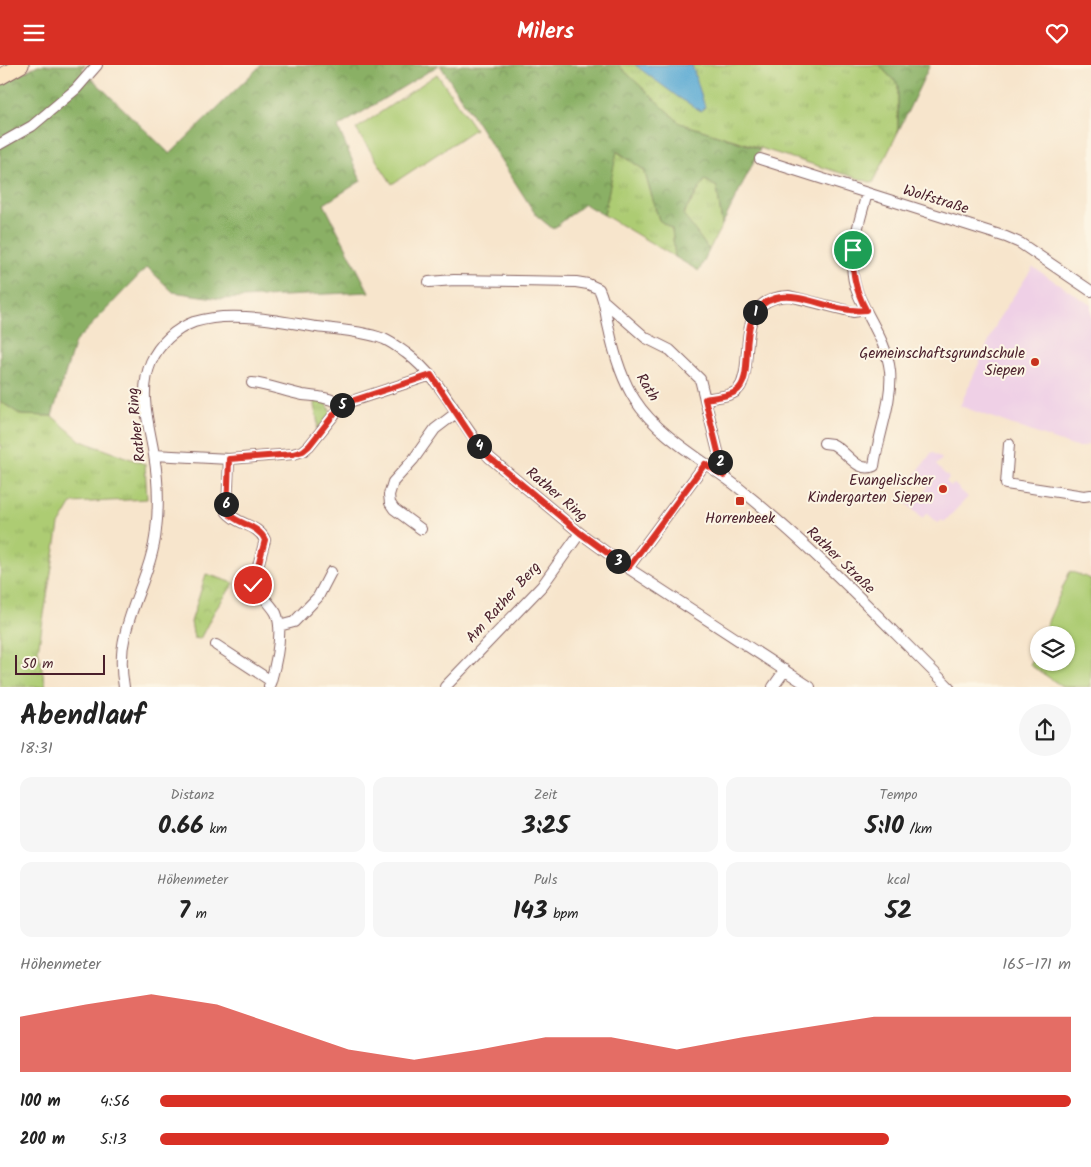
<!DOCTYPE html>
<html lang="de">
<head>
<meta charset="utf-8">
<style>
	body { margin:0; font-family:Kalam,sans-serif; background:#f6f6f6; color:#222; height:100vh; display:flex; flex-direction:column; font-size:19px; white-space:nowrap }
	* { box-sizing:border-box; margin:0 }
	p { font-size:16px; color:#767676 }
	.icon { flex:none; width:28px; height:28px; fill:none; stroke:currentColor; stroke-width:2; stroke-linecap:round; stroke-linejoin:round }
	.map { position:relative; height:622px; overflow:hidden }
	.panel { display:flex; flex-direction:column; background:#fff; flex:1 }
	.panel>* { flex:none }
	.controls { position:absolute; left:1030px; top:561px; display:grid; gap:10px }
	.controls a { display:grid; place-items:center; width:45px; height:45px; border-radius:50%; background:#fff; box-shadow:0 1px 4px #0004; font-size:25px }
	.scale { position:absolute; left:15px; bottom:12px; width:90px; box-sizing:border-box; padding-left:5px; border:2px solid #4a1f2b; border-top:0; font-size:14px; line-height:18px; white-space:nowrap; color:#4a1f2b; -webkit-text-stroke:4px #fcf5e5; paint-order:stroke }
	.pin { position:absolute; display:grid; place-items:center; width:42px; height:42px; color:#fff; margin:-21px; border:2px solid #fff; border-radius:50%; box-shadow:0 1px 5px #0007 }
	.km { position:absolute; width:25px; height:25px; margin:-12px; border-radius:50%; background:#222; color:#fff; font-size:14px; line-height:25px; text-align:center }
	.round { display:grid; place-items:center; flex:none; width:52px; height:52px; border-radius:26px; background:#f6f6f6 }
	.headline { display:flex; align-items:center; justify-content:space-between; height:85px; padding:0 20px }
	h1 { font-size:28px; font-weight:700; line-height:38px }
	.metrics { display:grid; grid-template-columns:repeat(3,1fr); gap:8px; height:85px; padding:5px 20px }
	.metrics div { display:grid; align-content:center; border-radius:12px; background:#f6f6f6; text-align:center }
	.metrics b { font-size:25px; font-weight:700 }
	.metrics small { font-size:14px; font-weight:400 }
	.metrics p { font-size:14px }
	.chart { height:140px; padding:10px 20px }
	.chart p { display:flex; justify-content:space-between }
	.chart svg { width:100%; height:90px; margin-top:5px; fill:#d93025; opacity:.7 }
	ul { padding:0 20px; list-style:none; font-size:16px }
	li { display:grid; grid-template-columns:80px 60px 1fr; align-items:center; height:38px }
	li i { height:12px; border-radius:6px; background:#d93025 }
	header { display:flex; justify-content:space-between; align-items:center; height:65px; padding:0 20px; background:#d93025; color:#fff; font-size:22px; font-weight:700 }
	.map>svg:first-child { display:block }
</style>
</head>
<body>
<header><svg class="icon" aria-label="menu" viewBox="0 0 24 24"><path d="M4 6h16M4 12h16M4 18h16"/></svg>Milers<svg class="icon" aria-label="heart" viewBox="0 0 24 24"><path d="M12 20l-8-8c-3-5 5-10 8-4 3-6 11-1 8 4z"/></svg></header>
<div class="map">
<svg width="1091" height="622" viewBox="0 0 1091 622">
	<defs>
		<pattern id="grass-tufts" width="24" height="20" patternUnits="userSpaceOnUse" patternTransform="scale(1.25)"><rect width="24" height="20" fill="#adcc73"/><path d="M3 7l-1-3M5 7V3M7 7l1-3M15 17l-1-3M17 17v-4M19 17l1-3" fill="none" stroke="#96af64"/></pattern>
		<pattern id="forest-crowns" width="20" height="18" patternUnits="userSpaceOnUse" patternTransform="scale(1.25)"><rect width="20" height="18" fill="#8ab065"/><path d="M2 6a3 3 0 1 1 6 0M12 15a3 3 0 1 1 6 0" fill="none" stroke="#738f53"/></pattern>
		<pattern id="park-crowns" width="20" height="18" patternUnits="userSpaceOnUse" patternTransform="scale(1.25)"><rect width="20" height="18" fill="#adcc73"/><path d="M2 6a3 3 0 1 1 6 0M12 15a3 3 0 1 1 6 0" fill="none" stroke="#96af64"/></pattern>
	</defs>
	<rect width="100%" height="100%" fill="#fcf5e5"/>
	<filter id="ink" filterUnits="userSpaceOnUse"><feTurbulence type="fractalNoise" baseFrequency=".02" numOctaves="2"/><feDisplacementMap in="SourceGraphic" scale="10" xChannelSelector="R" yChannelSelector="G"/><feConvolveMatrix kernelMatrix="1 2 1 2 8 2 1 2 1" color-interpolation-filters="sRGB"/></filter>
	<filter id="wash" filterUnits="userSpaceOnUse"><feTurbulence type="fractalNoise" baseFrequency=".0096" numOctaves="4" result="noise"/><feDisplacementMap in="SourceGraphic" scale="20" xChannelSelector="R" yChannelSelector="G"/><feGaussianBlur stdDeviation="1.12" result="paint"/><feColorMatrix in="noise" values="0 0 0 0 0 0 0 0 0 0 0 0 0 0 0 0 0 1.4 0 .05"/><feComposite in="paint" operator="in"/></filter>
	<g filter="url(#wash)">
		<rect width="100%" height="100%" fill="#f7e5cc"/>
		<!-- built -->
		<path fill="#efd0e6" d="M1033,202l58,38v138l-8,4h-7l-24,-8 -92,-33 39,-88z
			M932,387l10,7 -6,6 13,13 -3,4 5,4 3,-2 14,13 -24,25 -2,-2 -4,3 -11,-10 -5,5 -17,-16 8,-9 5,5 4,-4 3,2 2,-3 -2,-2 3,-4 -4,-4 1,-1 -10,-7z"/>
		<!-- grass -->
		<path fill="url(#grass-tufts)" stroke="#7c764f" d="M618,0h261l19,20v47l-25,51 -194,-60z
			M616,86l28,19 15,50 13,9 3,28 -71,-42z
			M705,115l12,7 5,38 -13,25 -26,-35z
			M315,333l11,3 5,12 -15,17c5,-12 -5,-20 -1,-32z
			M0,336l21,14 31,1 29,25 64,23 2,35 -75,4 -13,22 -21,125 8,37h-46v-237l1,-2 -1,-2z"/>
		<!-- forest -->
		<path fill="url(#forest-crowns)" stroke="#6a6848" d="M38,0h47l-3,4 88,85 91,-89h178l-101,62 23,54 -37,23 45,88 -148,7 -48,-7 -26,-25 -72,75 -23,74 -31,-1 -21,-14v-317z
			M440,0h178l62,58 80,26 -38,76 -5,-38 -12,-7 -22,34 26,36 -10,21 -24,-14 -3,-28 -13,-9 -15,-50 -27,-19 -13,64 -20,-11 -31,25 -17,-14z
			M879,0h51l-32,67v-47z"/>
		<!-- park -->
		<path fill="url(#park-crowns)" stroke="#7c764f" d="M206,509l28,9 -20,29 -14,27 -6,-1 -3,-16z"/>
		<!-- garden -->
		<path fill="#adcc73" stroke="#7c764f" d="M437,9l38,55 -83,55 -36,-55z
			M1070,506l21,8v108h-28l-33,-22 9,-21v19h27v-28h-24z"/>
		<!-- water -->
		<path fill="#59a9d3" stroke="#52647f" d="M635,0h57l13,42 -4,4 -23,-14z"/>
	</g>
	<g filter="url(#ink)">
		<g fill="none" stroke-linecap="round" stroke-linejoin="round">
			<defs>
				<path id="minor" d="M0,79l32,-18 44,-37 21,-24
					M760,94l246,78 14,6 71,48
					M429,217l25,-2 122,2 12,2 11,5c7,15 6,25 10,40 5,24 13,51 26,71 25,39 76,64 110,93 73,59 137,128 204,194
					M605,237l41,36 24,12 30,29 24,97
					M252,318c18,2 34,9 51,12 17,2 23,2 40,9
					M705,334c9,-2 23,-2 30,-7 7,-5 8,-12 10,-20 5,-34 -3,-74 44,-76l64,16 12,-2
					M824,378c0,0 8,1 8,1 14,6 25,30 42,22 4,-30 19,-66 16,-95 -3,-28 -21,-51 -32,-77 -14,-32 1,-69 9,-101
					M1009,379l-3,40 78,12 7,-1
					M154,390l75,4 -2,53c10,13 31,12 38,28l-12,45c7,9 18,19 23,28 8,18 0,50 -5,68
					M229,394l64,-5 10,-3 6,-5 34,-42 88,-29
					M421,464l-27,-20 -4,-6 -1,-8 4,-13 20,-22 22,-31 21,-16
					M628,503l77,-104
					M279,561l15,-4 24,-25 13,-25
					M216,580l55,36 -2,5
					M124,622c-3,-17 -3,-36 1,-52 8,-36 28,-69 31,-105 3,-24 2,-51 -2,-75 -5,-31 -16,-62 -3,-93 8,-18 24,-33 43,-40 38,-12 84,-1 123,5 22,3 46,4 67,12 7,3 15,9 22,14 37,27 54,72 84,105l90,75 48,35 182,119
					M445,622l97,-101 38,-53
					M773,622l12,-17"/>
				<path id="secondary" d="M0,12l21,-12"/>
			</defs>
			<!-- minor casing -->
			<use href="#minor" stroke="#876463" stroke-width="12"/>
			<!-- secondary casing -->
			<use href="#secondary" stroke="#876463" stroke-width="17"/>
			<!-- minor -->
			<use href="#minor" stroke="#fff" stroke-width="10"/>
			<!-- secondary -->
			<use href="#secondary" stroke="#fce6c4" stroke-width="15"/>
		</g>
	</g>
	<g fill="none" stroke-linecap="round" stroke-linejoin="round" filter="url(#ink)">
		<defs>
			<path id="route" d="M253,520l12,-45c-7,-16 -28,-15 -38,-28l2,-53 64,-5 10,-3 6,-5 33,-42 89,-29 47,71 12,12 90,75 48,35 77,-104 19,12 -19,-77c9,-2 22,-2 30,-7 25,-15 -6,-81 41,-94 25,-7 60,16 90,12 -11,-21 -14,-37 -13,-60"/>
		</defs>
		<!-- route casing -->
		<use href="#route" stroke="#fff" stroke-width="10"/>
		<!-- route -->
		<use href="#route" stroke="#d93025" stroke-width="6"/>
	</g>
	<!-- markers -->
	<g fill="#c8321e" stroke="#fcf5e5" stroke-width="2">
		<circle cx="1035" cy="297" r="5"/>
		<circle cx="943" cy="424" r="5"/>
		<rect x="735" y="431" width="10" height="10" rx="2.5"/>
	</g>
	<g text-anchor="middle" stroke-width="4" stroke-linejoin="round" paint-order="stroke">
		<!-- street labels -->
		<g font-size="15" fill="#4a1f2b" stroke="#fcf5e5">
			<text transform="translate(936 134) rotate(17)" y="5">Wolfstraße</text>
			<text transform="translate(648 322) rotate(59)" y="5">Rath</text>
			<text transform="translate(136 360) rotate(-96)" y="5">Rather Ring</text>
			<text transform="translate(557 429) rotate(40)" y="5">Rather Ring</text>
			<text transform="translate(841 495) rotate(44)" y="5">Rather Straße</text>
			<text transform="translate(503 537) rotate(-48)" y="5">Am Rather Berg</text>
		</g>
		<!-- poi labels -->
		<g font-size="15" fill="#4a1f2b" stroke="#fcf5e5" text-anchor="end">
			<text x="1025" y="293">Gemeinschaftsgrundschule<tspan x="1025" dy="17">Siepen</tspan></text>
			<text x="933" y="420">Evangelischer<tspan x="933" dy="17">Kindergarten Siepen</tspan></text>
			<text x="740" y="458" text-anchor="middle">Horrenbeek</text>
		</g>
	</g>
</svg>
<div class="controls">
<a><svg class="icon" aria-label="layers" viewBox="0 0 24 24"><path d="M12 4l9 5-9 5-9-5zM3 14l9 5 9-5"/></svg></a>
</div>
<div class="scale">50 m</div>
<div class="pin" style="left:853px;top:185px;background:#1e9e55"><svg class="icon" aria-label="arrive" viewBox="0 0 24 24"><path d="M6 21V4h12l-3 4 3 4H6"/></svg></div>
<div class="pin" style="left:253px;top:520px;background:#d93025"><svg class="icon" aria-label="check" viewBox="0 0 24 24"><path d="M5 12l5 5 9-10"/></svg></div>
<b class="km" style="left:755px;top:247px">1</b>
<b class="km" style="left:720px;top:397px">2</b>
<b class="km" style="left:618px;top:496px">3</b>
<b class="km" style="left:479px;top:381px">4</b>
<b class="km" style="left:342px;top:340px">5</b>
<b class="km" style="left:226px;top:439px">6</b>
</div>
<section class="panel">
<div class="headline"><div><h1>Abendlauf</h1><p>18:31</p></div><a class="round"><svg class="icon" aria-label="share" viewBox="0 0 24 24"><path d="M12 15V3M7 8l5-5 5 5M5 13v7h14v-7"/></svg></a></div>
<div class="metrics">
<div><p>Distanz</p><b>0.66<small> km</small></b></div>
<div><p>Zeit</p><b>3:25</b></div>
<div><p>Tempo</p><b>5:10<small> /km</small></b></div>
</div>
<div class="metrics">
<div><p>Höhenmeter</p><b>7<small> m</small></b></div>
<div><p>Puls</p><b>143<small> bpm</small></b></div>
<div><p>kcal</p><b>52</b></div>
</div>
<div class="chart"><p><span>Höhenmeter</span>165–171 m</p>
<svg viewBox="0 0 160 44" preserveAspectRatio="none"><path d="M0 44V17L10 11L20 6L30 11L40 22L50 33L60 38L70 33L80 27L90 27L100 33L110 27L120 22L130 17L140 17L150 17L160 17V44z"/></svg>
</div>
<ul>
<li><b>100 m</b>4:56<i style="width:100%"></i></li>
<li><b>200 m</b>5:13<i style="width:80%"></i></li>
</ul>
</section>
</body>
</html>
